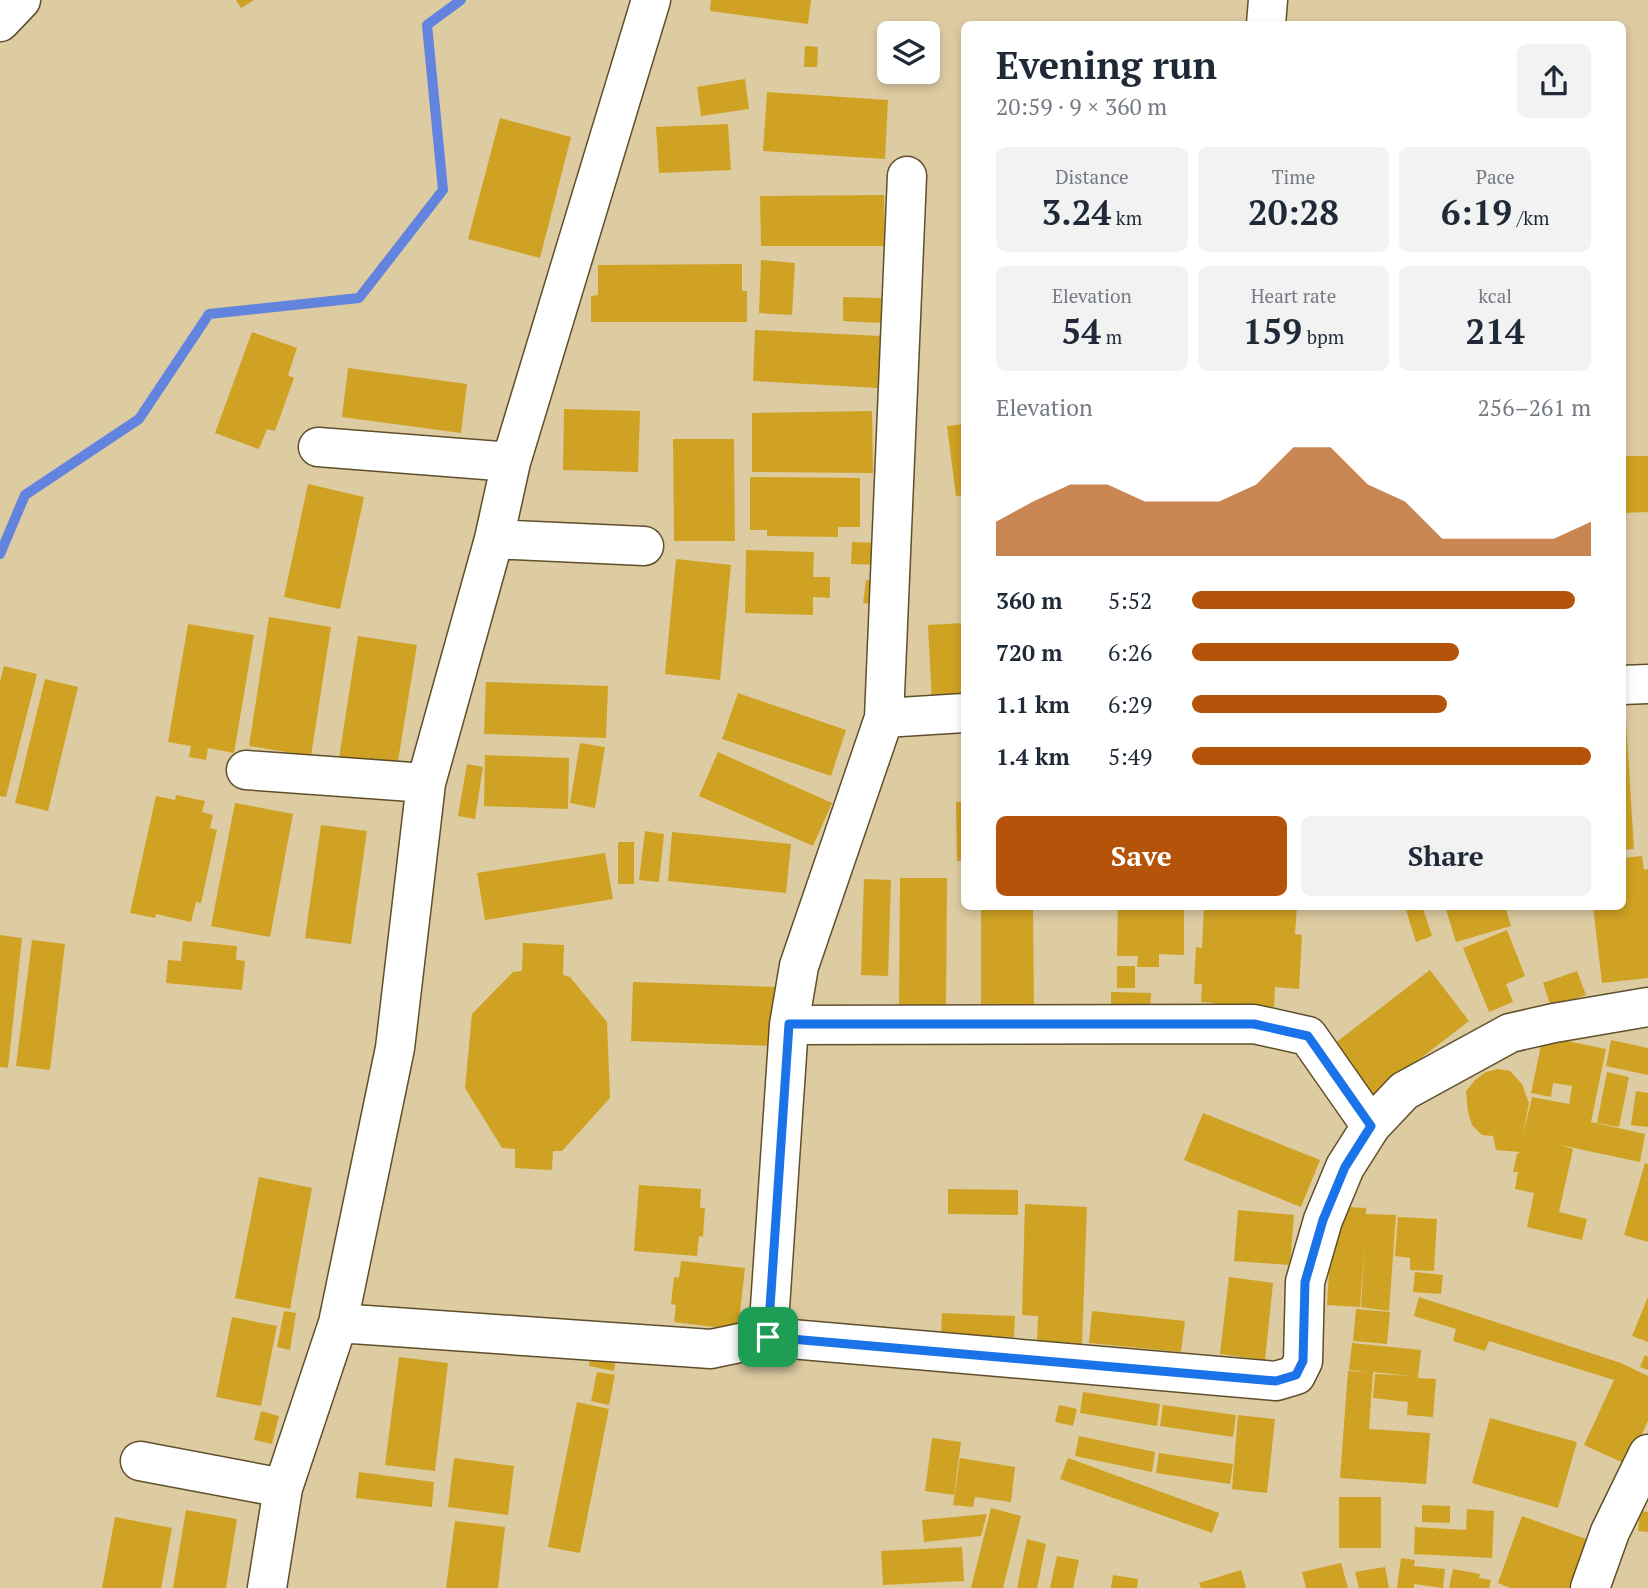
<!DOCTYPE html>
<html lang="en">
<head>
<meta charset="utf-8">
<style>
	body { margin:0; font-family:"PT Serif",serif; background:#f2f2f3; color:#1f2937; height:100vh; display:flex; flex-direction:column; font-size:26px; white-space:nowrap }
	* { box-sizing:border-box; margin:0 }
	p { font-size:23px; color:#747a83 }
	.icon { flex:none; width:38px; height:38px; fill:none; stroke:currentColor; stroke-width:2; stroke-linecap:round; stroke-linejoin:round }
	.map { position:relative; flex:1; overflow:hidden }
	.drawer { position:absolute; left:961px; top:21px; width:665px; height:889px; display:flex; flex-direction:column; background:#fff; border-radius:10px; box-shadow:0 4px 10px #0003 }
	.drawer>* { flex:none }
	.buttons { position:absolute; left:877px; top:21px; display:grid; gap:14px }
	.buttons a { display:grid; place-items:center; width:63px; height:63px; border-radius:10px; background:#fff; box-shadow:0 4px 10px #0003; font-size:35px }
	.pin { position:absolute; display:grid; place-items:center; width:60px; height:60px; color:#fff; margin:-30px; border-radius:14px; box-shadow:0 4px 10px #0006 }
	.round { display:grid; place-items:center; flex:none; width:74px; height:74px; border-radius:10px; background:#f2f2f3 }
	.head { display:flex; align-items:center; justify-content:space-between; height:119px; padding:0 35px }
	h1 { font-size:38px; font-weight:800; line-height:52px }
	.stats { display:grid; grid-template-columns:repeat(3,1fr); gap:10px; height:119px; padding:7px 35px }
	.stats div { display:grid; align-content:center; border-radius:10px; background:#f2f2f3; text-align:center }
	.stats b { font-size:35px; font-weight:800 }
	.stats small { font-size:19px; font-weight:400 }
	.stats p { font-size:19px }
	.chart { height:196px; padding:14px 35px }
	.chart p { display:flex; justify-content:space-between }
	.chart svg { width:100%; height:126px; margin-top:7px; fill:#b45309; opacity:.7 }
	.primary-button { display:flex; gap:14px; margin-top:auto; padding:14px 35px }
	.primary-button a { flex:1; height:80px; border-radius:10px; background:#b45309; color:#fff; font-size:28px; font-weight:800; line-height:80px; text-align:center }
	.primary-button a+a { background:#f2f2f3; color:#1f2937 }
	ul { padding:0 35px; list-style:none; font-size:23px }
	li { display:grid; grid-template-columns:112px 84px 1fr; align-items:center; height:52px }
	li i { height:18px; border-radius:9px; background:#b45309 }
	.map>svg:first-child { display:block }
</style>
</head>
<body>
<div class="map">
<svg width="1648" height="1588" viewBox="0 0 1648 1588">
	<rect width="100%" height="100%" fill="#ddcba2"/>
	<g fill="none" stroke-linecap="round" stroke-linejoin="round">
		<!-- stream -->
		<path stroke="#6284de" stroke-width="10" d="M0,554l25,-59 114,-76 70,-105 150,-16 84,-108 -16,-165 34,-25"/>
	</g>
	<!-- building -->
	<path fill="#cfa224" d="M236,0h18l-13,8z
		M711,0h100l-3,24 -98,-13z
		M805,46l13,1 -1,20h-13z
		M745,79l4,30 -48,7 -4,-29z
		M767,92l121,8 -3,59 -122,-8z
		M500,118l71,19 -31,121 -72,-19z
		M728,124l3,46 -72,3 -3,-46z
		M884,195l1,51h-124l-1,-50z
		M761,260l34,3 -3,52 -33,-2z
		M742,264v27h5v31h-156v-26l7,-1v-30z
		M843,297l39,1v25l-39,-2z
		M755,330l125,6 -2,52 -125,-7z
		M252,332l45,16 -9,27 6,3 -19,53 -8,-2 -8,20 -44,-16z
		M348,368l119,16 -6,49 -119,-16z
		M564,409l76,2 -2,61 -75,-2z
		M872,411l1,62 -121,-1v-59z
		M964,424v71l-8,1 -9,-70z
		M673,439h61l1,102h-61z
		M1622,456h26v56l-26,1z
		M750,477l110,1v49h-22v10l-71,-1v-6h-17z
		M308,484l56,13 -24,112 -56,-12z
		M852,542l31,1 -1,22 -31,-1z
		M746,550l68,2 -1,25h17v21l-17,-1v18l-68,-2z
		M676,559l55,6 -11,115 -55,-6z
		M866,580l17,2 -2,23 -18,-2z
		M269,617l62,10 -20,129 -62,-10z
		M964,623v78l-32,2 -4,-78z
		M188,624l66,11 -20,118 -26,-5 -2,12 -17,-3 2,-11 -23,-4z
		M358,636l59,9 -20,122 -58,-9z
		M4,666l33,8 -31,123 -6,-1v-114z
		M45,679l33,8 -30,124 -33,-8z
		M486,682l122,4 -2,52 -122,-4z
		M738,693l108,37 -15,46 -109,-37z
		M1622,704h3l9,145 -12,1z
		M580,743l25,4 -10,61 -25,-5z
		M718,752l114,51 -19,43 -114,-50z
		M485,755l84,3 -1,51 -84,-3z
		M467,764l16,3 -8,52 -17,-3z
		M176,795l29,6 -3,11 11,3 -3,13 7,2 -16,73 -5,-1 -5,20 -35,-8 -1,4 -25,-5 26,-117 19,4z
		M956,802h8v59h-7z
		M235,803l58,11 -23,123 -59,-11z
		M321,825l46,6 -16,113 -46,-6z
		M645,831l19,3 -5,48 -20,-2z
		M672,832l119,12 -5,49 -118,-12z
		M618,842h16v42h-16z
		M605,853l8,46 -128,21 -8,-47z
		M1642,856l2,14 4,-1v109l-46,5 -9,-77h29v-48z
		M900,878h47l-1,133 -47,-1z
		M864,879l27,1 -3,96 -27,-1z
		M981,906h52l1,103 -53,1z
		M1118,906h66v49l-25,-1v13h-22l1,-11h-21z
		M1204,906h93l-2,28 7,1 -3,54 -24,-2 -1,20 -30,-2 -31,4v-6l-12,-1 1,-18h-8l2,-37 6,1z
		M1416,906h6l10,30 -16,6 -10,-32z
		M1445,906h60l6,20 -55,16z
		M1507,930l18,46 -19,8 7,18 -24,10 -26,-64z
		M0,935l22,3 -14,130 -8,-1z
		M32,940l33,4 -15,126 -34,-4z
		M183,941l54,5 -1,14 9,1 -3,29 -76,-7 2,-23 13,1z
		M523,943l41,2 -1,30 7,2 37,45 3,76 -48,53h-9l-1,19 -37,-2v-19l-13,-1 -37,-60 7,-74 41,-42 9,-1z
		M1117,966h18v22h-18z
		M1430,970l39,51 -100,77 -39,-51z
		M1577,971l9,24 -35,12 -8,-24z
		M633,982l142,5 -2,59 -142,-5z
		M1111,992l40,1 -1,26 -39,-2z
		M1543,1036l63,13 -15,73 54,12 -5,28 -80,-17 13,4 -14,63 28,7 -5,21 -55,-13 7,-34 -19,-4 3,-17h-5l4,-18 3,-2 -24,-2 -3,-14 -11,-1 -10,-10 -4,-13 -2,-21 9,-11 11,-8 12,-3 12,2 12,13 7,19 -7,36 10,-42 37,7 3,-18 -19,-3 -2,14 -20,-4z
		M1611,1040l37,8v27l-42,-9z
		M1607,1072l22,5 -10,50 -22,-4z
		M1636,1091l12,2v34l-17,-2z
		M1203,1113l117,47 -19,47 -117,-47z
		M1645,1163l3,1v78l-24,-7z
		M259,1177l53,11 -22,121 -55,-11z
		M639,1185l62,4 -1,19h5l-2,29 -4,-1 -2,20 -63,-5z
		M948,1189l70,1v25l-70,-1z
		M1025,1204l62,3 -5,137 -45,-2 1,-26 -16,-1z
		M1333,1206l33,2v6l30,1 -7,96 -28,-4 4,-63 -5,63 -33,-2z
		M1238,1210l56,5 -4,50 -56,-4z
		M1398,1217l39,2 -3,52 -24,-1v-12l-15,-2z
		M681,1261l64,7 -7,62 -64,-8 2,-17 -5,-1 3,-27 5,1z
		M1415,1272l28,3 -2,19 -28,-2z
		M1229,1277l44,6 -8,77 -45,-6z
		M1419,1297l202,66 27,13v45l-20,44 -44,-20 30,-65 -125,-39 -4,10 -32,-10 3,-12 -42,-13z
		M1648,1297v45l-16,-6z
		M1356,1309l34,3 -3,32 -34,-3z
		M284,1311l12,2 -6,37 -13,-3z
		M1092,1311l93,10 -4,31 -92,-9z
		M942,1313l73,3 -1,21 -73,-2z
		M232,1317l45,9 -16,80 -45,-9z
		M1352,1343l69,7 -3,28 18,1 -3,38 -26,-2 1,-13 -35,-4 2,-24 35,2 -37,-4 -4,57 61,4 -4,51 -86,-6 8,-107 21,1 -20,-2z
		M591,1354l25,5 -2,12 -25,-5z
		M1645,1355l3,2v13l-8,-3z
		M399,1357l49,6 -13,108 -50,-6z
		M597,1372l18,3 -6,30 -18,-4z
		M1083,1392l77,12 -3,22 -77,-13z
		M577,1402l32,7 -29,144 -32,-6z
		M1059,1405l18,4 -4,17 -18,-4z
		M1163,1405l73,10 -3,22 -73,-11z
		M261,1411l18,5 -7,28 -18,-4z
		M1238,1415l37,4 -8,74 -35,-4z
		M1490,1418l87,24 -19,66 -86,-25z
		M1079,1436l76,16 -3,20 -77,-16z
		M932,1438l29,4 -7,53 -29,-4z
		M1159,1453l74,11 -3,20 -74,-11z
		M454,1458l60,8 -6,49 -60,-8z
		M960,1458l55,9 -4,35 -36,-5 -2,10 -20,-2z
		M1068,1458l151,55 -7,20 -152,-54z
		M359,1472l75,10 -2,25 -76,-9z
		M1339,1497h42v51h-42z
		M1422,1505l28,1v17l-28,-1z
		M991,1508l30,8 -18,72h-32z
		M1467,1509l27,2 -2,47 -78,-4 1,-27 51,3z
		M186,1510l51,9 -11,69h-53z
		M1640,1511l8,1v20l-10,-1z
		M987,1514l-6,22 -57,6 -2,-22z
		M1522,1516l67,24 -18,48h-61l-12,-5z
		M115,1517l57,11 -11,60h-59z
		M455,1521l50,6 -7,61h-52z
		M1027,1539l19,5 -9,44h-20z
		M962,1547l2,34 -81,4 -2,-34z
		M1057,1556l22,4 -6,28h-23z
		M1401,1558l14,2 -1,6 31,3 -2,19 -29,-4v4h-17z
		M1341,1563l7,25h-42l-4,-16z
		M1385,1567l4,21h-30l-4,-16z
		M1453,1569l27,5 -1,4 12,2 -2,8h-40z
		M1241,1570l5,18h-45l-2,-5z
		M1113,1575l25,4 -1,9h-26z"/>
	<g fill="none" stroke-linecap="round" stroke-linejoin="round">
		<defs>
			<path id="minor" d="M0,22l21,-22
				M1266,24l2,-24
				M318,447l193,15
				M494,539l150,7
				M1622,685l26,-1
				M884,718l80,-5
				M246,770l180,13
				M789,1025l465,-1 54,12 63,90
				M338,1323l373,26 57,-12 508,44 20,-6 7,-14 2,-79 18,-62 22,-53 26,-41 33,-35 106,-58 44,-10 94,-16
				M768,1337l21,-312 10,-59 85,-248 23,-542
				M140,1461l143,27
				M267,1588l16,-100 55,-165 57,-275 31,-265 68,-244 17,-77 140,-462
				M1590,1588l20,-56 38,-78"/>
		</defs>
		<!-- minor casing -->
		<use href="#minor" stroke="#5f4f2a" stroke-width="41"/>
		<!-- minor -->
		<use href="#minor" stroke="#fff" stroke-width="38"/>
	</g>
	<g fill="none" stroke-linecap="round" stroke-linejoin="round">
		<defs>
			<path id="route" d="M789,1024h465l54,12 63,90 -26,41 -22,53 -18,62 -2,79 -7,14 -20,6 -508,-44z"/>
		</defs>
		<!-- route casing -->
		<use href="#route" stroke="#fff" stroke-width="14"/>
		<!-- route -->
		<use href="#route" stroke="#1a73e8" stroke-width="9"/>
	</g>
</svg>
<div class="buttons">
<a><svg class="icon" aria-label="layers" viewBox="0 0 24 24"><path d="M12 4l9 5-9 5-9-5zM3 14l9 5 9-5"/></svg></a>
</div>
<div class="pin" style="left:768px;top:1337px;background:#1e9e55"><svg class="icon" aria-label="arrive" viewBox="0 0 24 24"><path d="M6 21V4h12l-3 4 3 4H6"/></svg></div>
<section class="drawer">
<div class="head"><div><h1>Evening run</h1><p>20:59 · 9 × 360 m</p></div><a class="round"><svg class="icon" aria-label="share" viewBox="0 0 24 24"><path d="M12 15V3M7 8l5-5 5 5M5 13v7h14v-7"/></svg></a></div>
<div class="stats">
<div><p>Distance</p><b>3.24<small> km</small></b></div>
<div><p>Time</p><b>20:28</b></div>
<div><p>Pace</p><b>6:19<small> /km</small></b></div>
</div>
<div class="stats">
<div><p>Elevation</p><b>54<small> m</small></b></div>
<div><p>Heart rate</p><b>159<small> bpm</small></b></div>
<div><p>kcal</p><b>214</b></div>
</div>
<div class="chart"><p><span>Elevation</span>256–261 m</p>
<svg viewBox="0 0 160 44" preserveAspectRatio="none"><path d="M0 44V32L10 25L20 19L30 19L40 25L50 25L60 25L70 19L80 6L90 6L100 19L110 25L120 38L130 38L140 38L150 38L160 32V44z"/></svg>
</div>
<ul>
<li><b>360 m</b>5:52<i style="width:96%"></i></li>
<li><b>720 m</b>6:26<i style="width:67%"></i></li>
<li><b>1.1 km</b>6:29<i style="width:64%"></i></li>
<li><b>1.4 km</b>5:49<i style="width:100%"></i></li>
</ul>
<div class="primary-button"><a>Save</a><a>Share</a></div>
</section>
</div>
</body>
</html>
